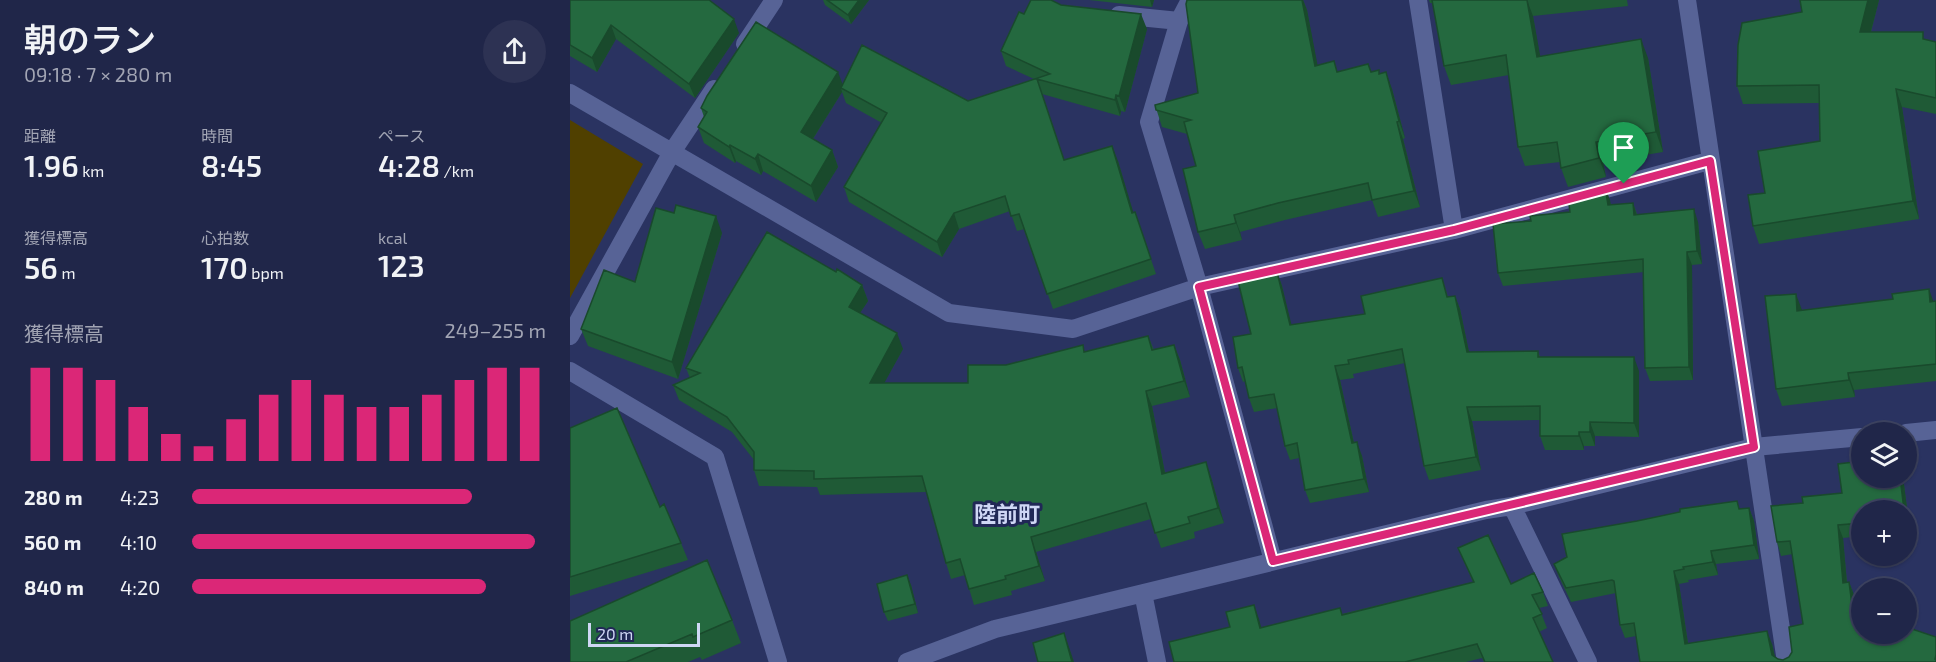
<!DOCTYPE html>
<html lang="ja">
<head>
<meta charset="utf-8">
<style>
	body { margin:0; font-family:"Exo 2","Noto Sans JP",sans-serif; background:#2d3253; color:#f1f3f6; height:100vh; display:flex; flex-direction:column; font-size:22px; white-space:nowrap }
	* { box-sizing:border-box; margin:0 }
	p { font-size:20px; color:#a2a5b4 }
	.icon { flex:none; width:33px; height:33px; fill:none; stroke:currentColor; stroke-width:2; stroke-linecap:round; stroke-linejoin:round }
	.map { position:relative; flex:1; overflow:hidden }
	.side { display:flex; flex-direction:column; background:#202649; width:570px }
	.side>* { flex:none }
	.buttons { position:absolute; left:1281px; top:422px; display:grid; gap:12px }
	.buttons a { display:grid; place-items:center; width:66px; height:66px; border-radius:50%; background:#202649; box-shadow:0 2px 4px #0004,0 0 0 2px #3d4361; font-size:30px }
	.scale { position:absolute; left:18px; bottom:15px; width:112px; box-sizing:border-box; padding-left:6px; border:3px solid #cfd7f5; border-top:0; font-size:16px; line-height:21px; white-space:nowrap; color:#cfd7f5; -webkit-text-stroke:4px #202856; paint-order:stroke }
	.pin { position:absolute; display:grid; place-items:center; width:51px; height:51px; color:#fff; margin:-62px -26px; border-radius:50% 50% 50% 0; rotate:-45deg; box-shadow:0 0 6px #0007 }
	.pin .icon { rotate:45deg }
	.round { display:grid; place-items:center; flex:none; width:63px; height:63px; border-radius:32px; background:#2d3253 }
	.overview { display:flex; align-items:center; justify-content:space-between; height:102px; padding:0 24px }
	h1 { font-size:33px; font-weight:600; line-height:45px }
	.stats { display:grid; grid-template-columns:repeat(3,1fr); gap:9px; height:102px; padding:6px 24px }
	.stats div { display:grid; align-content:center }
	.stats b { font-size:30px; font-weight:600 }
	.stats small { font-size:16px; font-weight:400 }
	.stats p { font-size:16px }
	.chart { height:168px; padding:12px 24px }
	.chart p { display:flex; justify-content:space-between }
	.chart svg { width:100%; height:108px; margin-top:6px; stroke:#db2777; stroke-width:6 }
	ul { padding:0 24px; list-style:none; font-size:20px }
	li { display:grid; grid-template-columns:96px 72px 1fr; align-items:center; height:45px }
	li i { height:15px; border-radius:8px; background:#db2777 }
	main { display:flex; flex:1; min-height:0 }
	.map>svg:first-child { display:block }
</style>
</head>
<body>
<main>
<section class="side">
<div class="overview"><div><h1>朝のラン</h1><p>09:18 · 7 × 280 m</p></div><a class="round"><svg class="icon" aria-label="share" viewBox="0 0 24 24"><path d="M12 15V3M7 8l5-5 5 5M5 13v7h14v-7"/></svg></a></div>
<div class="stats">
<div><p>距離</p><b>1.96<small> km</small></b></div>
<div><p>時間</p><b>8:45</b></div>
<div><p>ペース</p><b>4:28<small> /km</small></b></div>
</div>
<div class="stats">
<div><p>獲得標高</p><b>56<small> m</small></b></div>
<div><p>心拍数</p><b>170<small> bpm</small></b></div>
<div><p>kcal</p><b>123</b></div>
</div>
<div class="chart"><p><span>獲得標高</span>249–255 m</p>
<svg viewBox="0 0 160 44" preserveAspectRatio="none"><path d="M5 44V6M15 44V6M25 44V11M35 44V22M45 44V33M55 44V38M65 44V27M75 44V17M85 44V11M95 44V17M105 44V22M115 44V22M125 44V17M135 44V11M145 44V6M155 44V6"/></svg>
</div>
<ul>
<li><b>280 m</b>4:23<i style="width:79%"></i></li>
<li><b>560 m</b>4:10<i style="width:97%"></i></li>
<li><b>840 m</b>4:20<i style="width:83%"></i></li>
</ul>
</section>
<div class="map">
<svg width="1366" height="662" viewBox="0 0 1366 662">
	<rect width="100%" height="100%" fill="#2a3361"/>
	<!-- green -->
	<path fill="#504000" d="M0,120l73,44 -73,134z"/>
	<g fill="none" stroke-linecap="round" stroke-linejoin="round">
		<!-- minor -->
		<path stroke="#576396" stroke-width="18" d="M620,0l-11,21 -30,101 50,165 74,274
			M848,0l36,230
			M1117,0l99,662
			M549,15l60,6
			M175,44l29,-44
			M0,93l379,220 124,16 126,-42 255,-57 255,-69
			M0,336l102,-184 42,-63
			M0,371l145,86 63,205
			M1336,433l30,-3
			M942,506l76,156
			M573,593l14,69
			M337,662l88,-33 491,-119 26,-4 242,-59 108,-10"/>
	</g>
	<!-- wall -->
	<path fill="#1f5a36" d="M0,0l169,33 -44,65 -79,-59 -19,33 -27,-16z
		M253,0h46l-18,24 -26,-19z
		M519,0h65l-2,7z
		M617,0h116l4,10 10,55 21,7 30,-8 3,8 9,2 12,15 13,49 -2,1 17,68 -42,10 -6,-17 -87,20 -45,12 2,8 -37,9 -7,-17 -2,-66 -9,-32 -25,-7 -7,-22 43,-12z
		M859,0h198l1,6 -95,10 7,41 108,1 15,94 -60,10 3,15 -38,10 -7,-19 -1,-6 -35,4 -7,-19 -9,-72 -58,10 -7,-19 -11,-63h-3z
		M1309,0l-8,32 55,7 10,3v72l-34,-7 17,112 -160,25 -6,-18 12,-33 55,-52 -1,-38 -76,1 -6,-18z
		M491,5l86,24 -22,83 -4,-1 -1,5 -78,-22 22,66 54,1 15,52 2,-1 21,62 -103,35 -28,-80 -8,2 -7,-20 -51,18 -17,28 -93,-55 -5,-15 38,-64 -36,-20 -4,-11 -29,47 19,11 6,17 -22,35 -53,-31 -2,4 -25,-14 -1,2 -31,-20 -6,-16 6,-10 -3,-9 142,-24 125,17 66,-22 -28,-13 -5,-15 23,-37z
		M1035,187l6,18 22,-2 4,11 61,8 4,42 -10,1 1,115 -43,1 -5,-13 -1,-96 -141,14 -5,-13 33,-52 39,-9z
		M152,233l-44,146 -90,-33 -7,-17 54,-47z
		M266,272l26,13 6,16 -8,12 43,36 -19,34h84l38,-18 79,-13 63,-16 6,14 20,-5 6,15 10,37 -38,9 13,67 46,4 13,46 -30,9 1,6 -34,10 -10,-29 -115,33 9,29 -34,10 1,4 -38,10 -9,-30 -14,4 -5,-16 -20,-71 -106,3 -3,-8 -58,-1 -5,-16v-10l-22,-28 -53,-32 -6,-15 17,-7 -4,-10z
		M707,272l5,14 9,39 74,-11 77,-36 6,19 7,-1 5,13 9,43 69,-1 2,6 99,14v66l-44,-1v10h-11v4h-39l-5,-14v-16l-68,1 9,49 -52,10 -5,-14 -19,-103 -52,11 1,4 -14,2 14,63 8,13 7,36 -59,11 -5,-13 -6,-32 -9,2 -5,-14 -8,-38 -23,4 -5,-14 -4,-17 -2,1 -5,-14 13,-34z
		M1366,301v80l-82,9 1,7 -73,9 -6,-17 25,-79z
		M0,428l90,79 21,36 7,17 -118,36z
		M1292,477h41l7,54h-4v-21h-44v26l-19,2 4,44h2l5,13 3,19 79,48h-296l-4,-26 -11,2 -5,-13 -4,-32 -45,9 -12,-25 -5,-13 186,-55 9,-1 5,13 5,38 -43,5 2,11 -30,5 1,2 -10,2 9,59 84,1 3,13 3,2 5,1 6,-3 3,-5 11,-28 -10,-70 -12,2 -4,-14 26,-39 39,-10z
		M888,548l53,36 32,8 5,14 -9,2 8,20 -8,4 14,30h-69l-2,-4 -16,4h-292l56,-35 24,-22 7,23 81,-14 131,-32z
		M341,585l7,28 -30,8 -4,-9z
		M162,620l9,23 -39,17 -2,-3 -12,5h-118z"/>
	<!-- shaded-wall -->
	<path fill="#194a2c" d="M289,0h10l-18,24 -3,-9z
		M580,0h4l-2,7z
		M730,0h3l4,10 14,73 -6,-17z
		M957,0l6,16 11,61 -7,-20z
		M1298,0h11l-13,50 -6,-18z
		M571,14l6,15 -22,83 -6,-16z
		M164,19l5,14 -44,65 -6,-14z
		M41,25l5,14 -19,33 -5,-14z
		M1071,39l7,19 15,94 -7,-20z
		M268,72l6,16h-3l1,4 -35,56 -6,-16z
		M816,72l6,17 13,49 -6,-17z
		M1326,89l6,18 17,112 -6,-18z
		M546,95l5,16 -1,5 -5,-16z
		M827,122l6,17 17,68 -6,-16z
		M1026,142l7,20 3,15 -7,-19z
		M160,145l6,16 -1,2 -6,-16z
		M542,146l6,15 20,67 -6,-15z
		M262,150l6,17 -22,35 -5,-16z
		M188,154l5,17 -2,4 -6,-16z
		M1035,187l5,13 3,18 -5,-13z
		M1063,203l4,13 -3,-1z
		M1124,209l4,13 4,42 -5,-13z
		M384,213l5,16 -17,28 -5,-15z
		M664,215l6,17 2,8 -6,-17z
		M146,216l6,17 -44,146 -6,-17z
		M1117,252l5,13 1,115 -4,-13z
		M707,272l5,14 13,53 -5,-14z
		M292,285l6,16 -14,21 -5,-15z
		M1359,289l6,17 -5,-4z
		M1226,294l6,16 -5,1z
		M885,296l5,13 12,57 -5,-14z
		M327,333l6,16 -27,49 -6,-15z
		M604,345l6,15 10,37 -6,-16z
		M1064,357l5,14v66l-5,-14z
		M765,366l5,14 17,77 -5,-14z
		M1278,373l6,17 1,7 -6,-17z
		M576,391l6,15 16,83 -6,-15z
		M897,407l5,14 9,49 -5,-13z
		M1020,422l5,14v10l-5,-14z
		M1009,432l5,14v4l-5,-14z
		M787,442l5,14 7,36 -5,-13z
		M636,462l5,15 13,46 -6,-15z
		M1330,477h3l7,54 -4,-9v-12h-2z
		M1179,508l5,13 5,38 -5,-14z
		M1268,525l5,13 5,58 -5,-13z
		M461,537l5,15 9,29 -6,-15z
		M1141,551l5,13 2,11 -5,-13z
		M1104,571l5,13 11,73 -5,-13z
		M337,575l4,10 7,28 -3,-9z
		M1279,582l5,13 4,31 -5,-13z
		M684,605l5,14 6,23 -5,-14z
		M1197,631l5,13 4,18 -4,-7z
		M494,633l6,17 4,12h-2z"/>
	<!-- building -->
	<path fill="#24693f" stroke="#194a2c" stroke-width="1.5" d="M0,0h139l25,19 -45,65 -78,-59 -19,33 -22,-13z
		M257,0h32l-11,15z
		M461,0h20l10,5 80,9 -22,82 -3,-1 -1,5 -78,-21 27,81 48,-14 20,67 3,-1 16,47 -104,35 -28,-80 -8,2 -6,-20 -51,17 -17,29 -93,-55 43,-74 -46,-25 21,-43 106,56 82,-27 -49,-23 18,-39 5,2z
		M617,0h115l13,66 19,-5 3,11 31,-8 3,8 8,-2v4l7,-2 13,49 -2,1 17,69 -42,9 -4,-17 -90,20 -44,12 2,8 -38,9 -15,-63 13,-3 -12,-44 7,-2 -35,-10 -1,-5 43,-12 -12,-89z
		M862,0h95l10,57 104,-18 15,93 -60,10 3,16 -38,10 -4,-26 -39,5 -12,-92 -62,11z
		M1230,0h68l-8,32h63v7l13,3v56l-40,-9 17,112 -160,25 -5,-31 17,-2 -7,-42 62,-10 -1,-56 -82,1 1,-41 4,-22 60,-11z
		M186,22l82,50 -37,60 31,18 -21,36 -53,-32 -3,5 -25,-14 -1,2 -31,-20 9,-15 -6,-4 6,-12z
		M1035,187l3,18 25,-2 1,12 60,-6 3,42 -10,1 2,115 -44,1 -2,-109 -145,14 -5,-49 38,-3 -1,-5 40,-4 -2,-15z
		M106,205l40,11 -44,146 -91,-33 23,-59 31,12 21,-74 18,5z
		M197,232l69,40 1,-3 25,16 -13,22 48,26 -27,50h98v-18h38l77,-20 1,7 64,-16 4,14 22,-5 10,36 -38,10 16,83 44,-12 12,46 -30,9 2,6 -35,10 -9,-30 -115,34 8,29 -34,10 1,3 -37,10 -9,-30 -14,4 -24,-87 -108,3v-8l-60,-1v-18l-27,-35 -54,-32 27,-12 -14,-5z
		M707,272l13,53 75,-11 -4,-18 81,-18 5,19 8,-1 12,56 71,-1v6h96v66l-44,-1v10h-11v4h-39v-30l-73,1 9,50 -52,9 -22,-117 -54,11 1,4 -14,2 17,77 5,-1 7,37 -59,11 -8,-47 -12,3 -11,-52 -25,4 -7,-31 -4,1 -5,-31 18,-3 -13,-53z
		M1359,289l1,13 6,-1v63l-88,9 1,7 -73,9 -11,-93 31,-2 1,17 96,-12 -1,-5z
		M47,408l43,99 4,-3 17,39 -111,34v-149z
		M1292,461v16h38l4,33h-42v13l-24,2 5,58 6,-1 4,31 9,3v17h44v-6l30,10v18l-1,4h1v3h-296l-6,-39 -14,2 -6,-44 -2,-1 -46,8 -12,-24 13,-7 -5,-23 75,-13 43,-9v-3l57,-8 2,8 10,-1 5,37 -43,6 2,11 -30,5 1,2 -10,2 11,73 82,-13 5,24 6,4 5,1 6,-3 3,-5 -3,-25 14,-3 -13,-83 -13,1 -6,-36 32,-3 -1,-6 40,-4 -4,-29z
		M918,535l23,49 23,-11 9,19 -11,3 10,19 -9,4 20,44h-68l-8,-18 -72,18h-231l-5,-20 61,-15 -4,-15 28,-7 6,23 80,-20 2,7 132,-33 -16,-34z
		M137,560l25,60 -39,17 -1,-3 -66,28h-56v-41z
		M337,575l8,29 -31,8 -7,-28z
		M494,633l8,29h-34l-5,-19z"/>
	<g fill="none" stroke-linecap="round" stroke-linejoin="round">
		<defs>
			<path id="route" d="M1140,161l44,286 -481,114 -74,-274 255,-57z"/>
		</defs>
		<!-- route casing -->
		<use href="#route" stroke="#fff" stroke-width="12"/>
		<!-- route -->
		<use href="#route" stroke="#db2777" stroke-width="8"/>
	</g>
	<g text-anchor="middle" stroke-width="6" stroke-linejoin="round" paint-order="stroke">
		<!-- quarter labels -->
		<g font-size="22" font-weight="bold" fill="#cfd7f5" stroke="#202856">
			<text x="437" y="522">陸前町</text>
		</g>
	</g>
</svg>
<div class="buttons">
<a><svg class="icon" aria-label="layers" viewBox="0 0 24 24"><path d="M12 4l9 5-9 5-9-5zM3 14l9 5 9-5"/></svg></a>
<a>+</a>
<a>−</a>
</div>
<div class="scale">20 m</div>
<div class="pin" style="left:1054px;top:184px;background:#1e9e55"><svg class="icon" aria-label="arrive" viewBox="0 0 24 24"><path d="M6 21V4h12l-3 4 3 4H6"/></svg></div>
</div>
</main>
</body>
</html>
